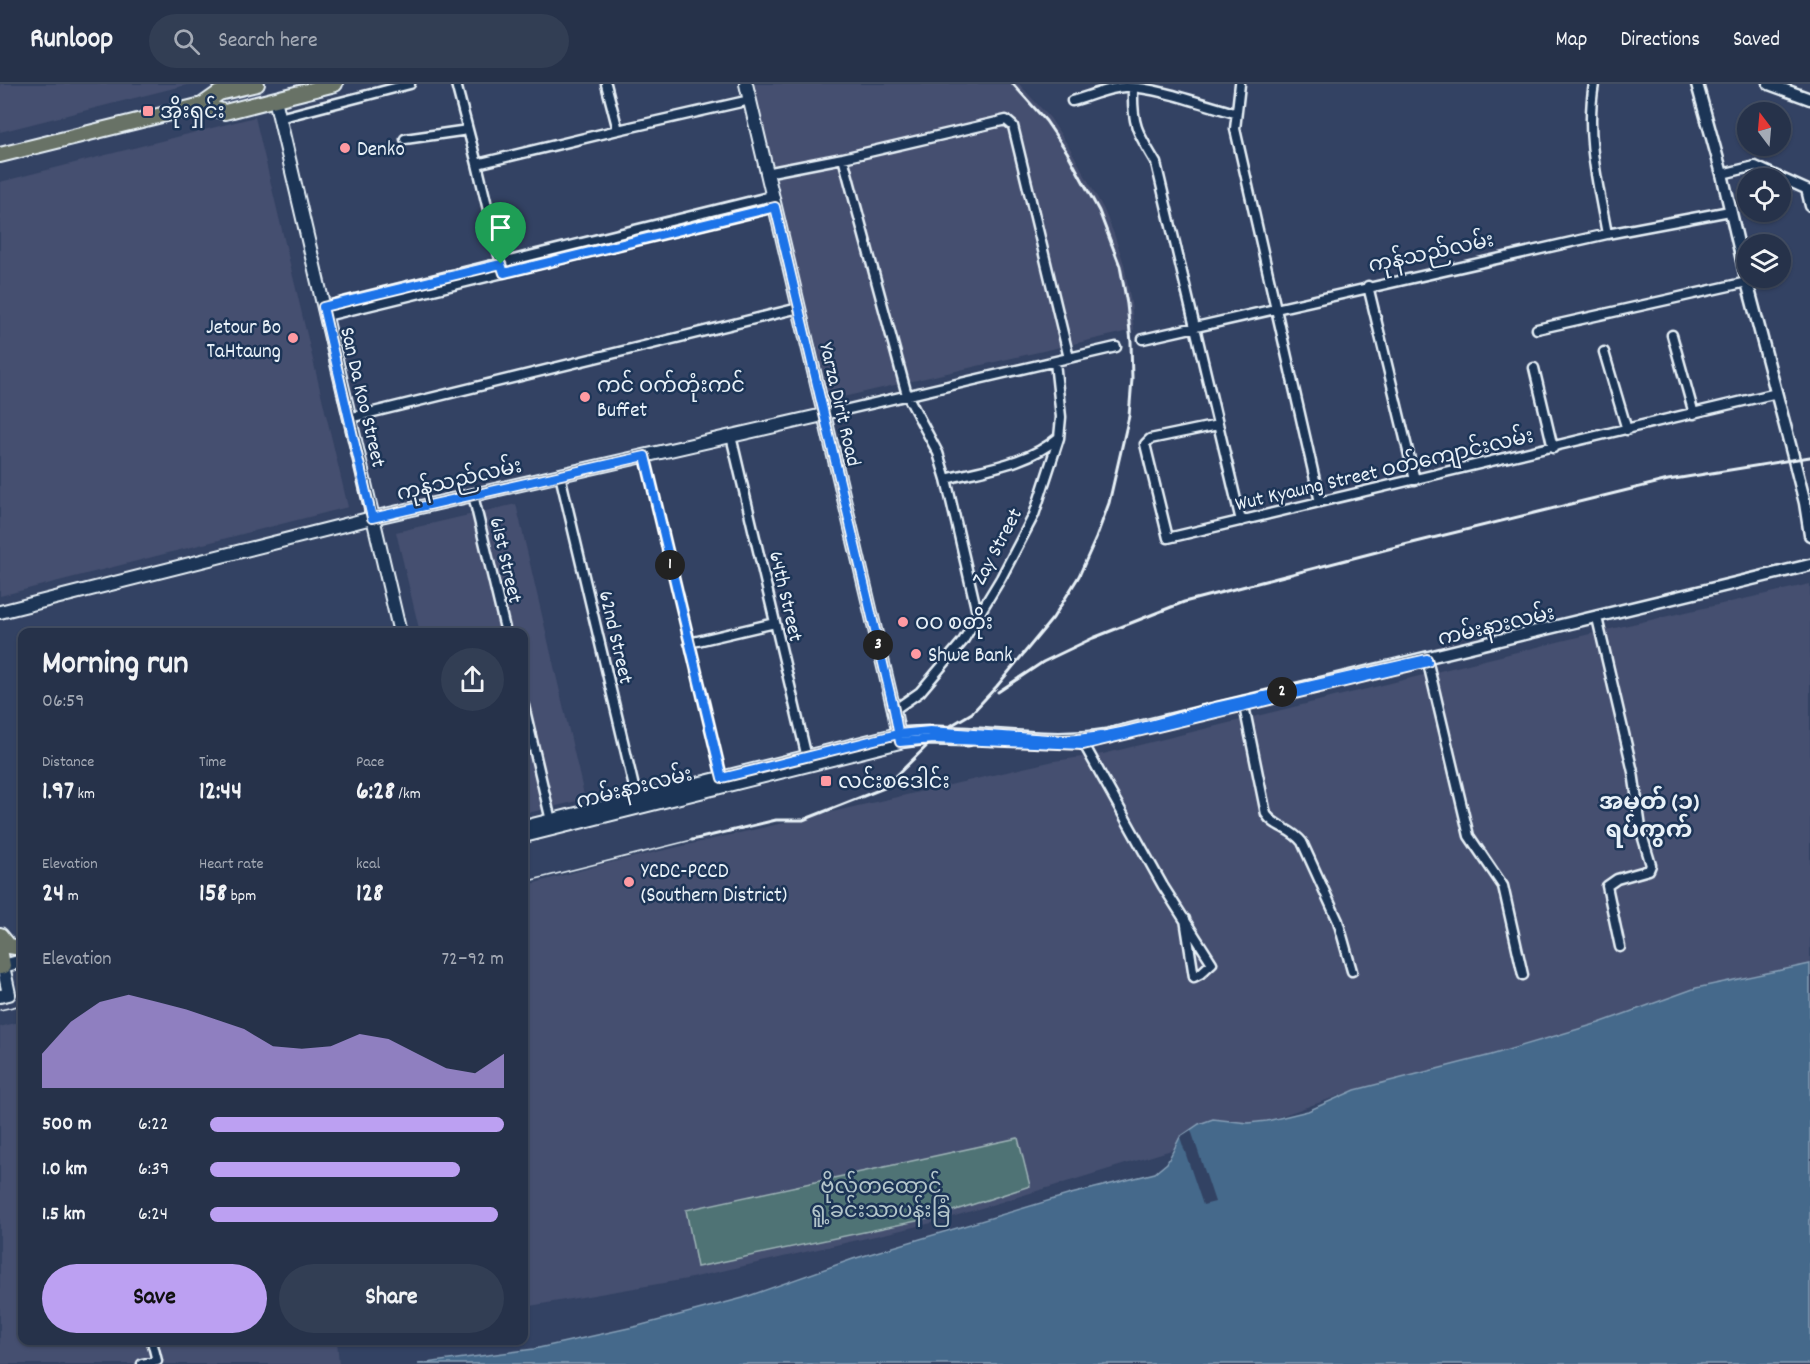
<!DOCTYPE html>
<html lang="en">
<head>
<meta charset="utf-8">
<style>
	body { margin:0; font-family:Dekko,"Noto Sans Myanmar",sans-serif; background:#323e54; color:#f1f3f6; height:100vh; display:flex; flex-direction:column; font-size:22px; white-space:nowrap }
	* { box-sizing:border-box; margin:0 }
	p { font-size:20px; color:#a4aab5 }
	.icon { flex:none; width:33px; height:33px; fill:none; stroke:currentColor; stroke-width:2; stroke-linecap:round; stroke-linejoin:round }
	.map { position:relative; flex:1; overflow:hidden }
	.panel { position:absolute; left:18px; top:544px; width:510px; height:717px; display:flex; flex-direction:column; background:#26324a; border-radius:12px; box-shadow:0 2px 4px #0004,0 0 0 2px #424d62 }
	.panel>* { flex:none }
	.needle { width:39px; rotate:344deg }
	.controls { position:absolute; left:1737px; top:18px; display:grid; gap:12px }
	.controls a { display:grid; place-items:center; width:54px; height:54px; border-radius:50%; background:#26324a; box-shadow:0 2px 4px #0004,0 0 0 2px #424d62; font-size:30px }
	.pin { position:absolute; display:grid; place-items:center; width:51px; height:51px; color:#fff; margin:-62px -26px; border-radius:50% 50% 50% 0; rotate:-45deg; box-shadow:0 0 6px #0007 }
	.pin .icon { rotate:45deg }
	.km { position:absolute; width:30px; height:30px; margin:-15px; border-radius:50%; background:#222; color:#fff; font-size:16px; line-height:30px; text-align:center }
	.round { display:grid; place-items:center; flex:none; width:63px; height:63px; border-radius:32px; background:#323e54 }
	.summary { display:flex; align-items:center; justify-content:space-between; height:102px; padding:0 24px }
	h1 { font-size:33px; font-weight:800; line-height:45px }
	.figures { display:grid; grid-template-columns:repeat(3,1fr); gap:9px; height:102px; padding:6px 24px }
	.figures div { display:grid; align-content:center }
	.figures b { font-size:26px; font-weight:800 }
	.figures small { font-size:16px; font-weight:400 }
	.figures p { font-size:16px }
	.chart { height:168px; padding:12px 24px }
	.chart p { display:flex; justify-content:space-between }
	.chart svg { width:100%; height:108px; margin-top:6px; fill:#bca0f2; opacity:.7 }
	.cta { display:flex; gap:12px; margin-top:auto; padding:12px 24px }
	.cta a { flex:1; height:69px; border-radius:36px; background:#bca0f2; color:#111; font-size:24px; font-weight:800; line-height:69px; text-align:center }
	.cta a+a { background:#323e54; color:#f1f3f6 }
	ul { padding:0 24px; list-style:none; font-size:20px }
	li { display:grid; grid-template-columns:96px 72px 1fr; align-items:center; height:45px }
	li i { height:15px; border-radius:8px; background:#bca0f2 }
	header { display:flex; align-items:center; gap:36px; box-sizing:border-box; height:84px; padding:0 30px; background:#26324a; border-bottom:2px solid #424d62 }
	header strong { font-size:28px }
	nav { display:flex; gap:33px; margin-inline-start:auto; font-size:21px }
	.search { width:420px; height:54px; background:#323e54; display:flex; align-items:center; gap:15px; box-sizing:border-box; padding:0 21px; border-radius:33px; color:#a4aab5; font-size:22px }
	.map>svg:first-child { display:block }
</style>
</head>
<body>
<header>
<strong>Runloop</strong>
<div class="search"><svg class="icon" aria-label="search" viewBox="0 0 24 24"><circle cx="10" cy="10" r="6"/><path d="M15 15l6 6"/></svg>Search here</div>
<nav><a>Map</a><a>Directions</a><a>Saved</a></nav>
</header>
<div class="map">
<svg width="1810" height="1280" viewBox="0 0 1810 1280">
	<rect width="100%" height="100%" fill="#334263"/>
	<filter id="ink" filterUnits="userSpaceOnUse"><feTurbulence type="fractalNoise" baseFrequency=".0167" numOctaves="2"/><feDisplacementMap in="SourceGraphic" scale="12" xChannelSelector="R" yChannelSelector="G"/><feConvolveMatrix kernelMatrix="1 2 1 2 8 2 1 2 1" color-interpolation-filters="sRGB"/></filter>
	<g filter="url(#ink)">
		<!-- built -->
		<path fill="#454f6f" d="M0,0h190l-190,48z
			M751,0h268l31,34 21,32 32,58 11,26 10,30 7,39 3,27 -304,70z
			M255,33l93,390 -348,89v-414z
			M516,420l69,295 -61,15v-181h-104l-24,-101z
			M1810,500v380l-114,24 -97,35 -108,32 -136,35 -88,31 -335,102 -245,56 -163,28v-421l80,-22 450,-103 49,-7 503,-124z
			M22,937v320h315l2,23h-339v-337z"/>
		<!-- green -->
		<path fill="#507374" stroke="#9cb2b6" stroke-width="1.5" d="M1018,1054l12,48 -99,32 -234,49 -11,-57z"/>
		<!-- water -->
		<path fill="#44698b" stroke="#869fb7" stroke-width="1.5" d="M1810,880v400h-1392l116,-15 104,-23 105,-28 110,-39 218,-65 84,-21 12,-10 13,-26 19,-13 14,-5 35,4 19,-2 41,-10 47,-21 136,-35 108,-32 97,-35z"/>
		<!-- pier -->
		<path fill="#334263" d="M1191,1046l24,72 -12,3 -23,-68z"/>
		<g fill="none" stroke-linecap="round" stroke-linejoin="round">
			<defs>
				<path id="minor" d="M456,0l21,80
					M606,0l12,46
					M1240,0l-5,45 85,373
					M1594,0c-9,51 4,100 13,150
					M1133,4c-1,37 4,44 23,75l85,358
					M1072,17c16,-4 37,-14 54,-14 30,0 79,18 109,26
					M279,34l131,-34
					M405,55l63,-9
					M843,74l64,237 31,58 8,26 32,138
					M766,89l77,-15 163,-38 7,6 56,232
					M1722,90l33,-8 55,25
					M1806,105l4,17
					M502,184l-25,-104 141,-34 132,-30
					M1368,202l47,194
					M323,223l449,-111
					M326,232l449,-109
					M1537,245l210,-47
					M1672,251l22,79
					M1143,255l464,-105 123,-23
					M1604,268l23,78
					M1534,284l19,80
					M823,331l293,-68
					M349,334l450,-110
					M1218,341l-68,14 -5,5 23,94 609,-145
					M731,352l77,326
					M645,372l78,326
					M560,391l78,329
					M946,395c38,-10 82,-15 112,-41
					M473,411l33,138
					M1598,538l35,150 9,63 9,30 -2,5 -32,9 -10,7 13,61
					M689,559l86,-20
					M1427,575l42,177 34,50 20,89
					M1243,617l23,113c8,13 25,14 36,28l36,79 14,50
					M524,622l28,119
					M894,626l26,-18 43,-51 38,-63 33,-63 25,-77 2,-21 -6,-55
					M1081,655l82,147 49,77 -12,11 -6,3 -9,-58
					M142,1280l15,-3 -5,-20"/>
				<path id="tertiary" d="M1697,0l25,90 25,108 47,178 11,43 5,32
					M1769,0l41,15
					M898,650c69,-8 139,12 208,1l704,-170
					M900,658l23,-3 45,1"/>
				<path id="secondary" d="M275,15l125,534
					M0,528l372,-94 451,-103
					M524,743l374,-93
					M524,752l376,-94 -6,-32 -148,-626
					M0,912l9,-2 -6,-28 19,-5"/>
				<path id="primary" d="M202,21l23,7 110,-28
					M0,71l202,-50 17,-12 38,-9
					M0,851l9,11 13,2
					M0,865l3,17 -3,1"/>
			</defs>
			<!-- minor casing -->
			<use href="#minor" stroke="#e8f1f8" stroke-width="13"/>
			<!-- tertiary casing -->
			<use href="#tertiary" stroke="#e8f1f8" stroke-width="15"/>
			<!-- secondary casing -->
			<use href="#secondary" stroke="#e8f1f8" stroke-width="16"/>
			<!-- primary casing -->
			<use href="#primary" stroke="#e8f1f8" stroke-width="18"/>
			<!-- minor -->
			<use href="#minor" stroke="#1d3557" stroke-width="8"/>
			<!-- tertiary -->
			<use href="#tertiary" stroke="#1d3557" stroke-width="10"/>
			<!-- secondary -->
			<use href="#secondary" stroke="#1d3557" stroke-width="12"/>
			<!-- primary -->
			<use href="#primary" stroke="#687266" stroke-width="14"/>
			<!-- tram -->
			<path stroke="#e8f1f8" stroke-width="1.5" d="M524,798l168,-42
				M0,926l22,-5"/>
			<!-- rail -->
			<path stroke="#e8f1f8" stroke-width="3" d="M998,608l45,-30 50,-24 91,-36 208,-54 276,-68 142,-23
				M692,756l84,-20h27l81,-32 58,-57 30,-18 25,-27 56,-68 26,-42 17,-38 13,-35 20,-87 3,-37 -1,-37 -4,-38 -7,-38 -21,-55 -32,-59 -21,-31 -33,-37"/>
		</g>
	</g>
	<g fill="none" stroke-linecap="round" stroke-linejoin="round" filter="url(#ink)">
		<defs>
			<path id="route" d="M501,180l-178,43 49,211 273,-62 77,322 176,-44 32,-3 133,9c50,-2 100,-19 148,-32 72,-17 144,-33 216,-49l1,3 -345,83 -150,-6 -33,3 -6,-32 -119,-503 -271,66 -3,-9"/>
		</defs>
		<!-- route casing -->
		<use href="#route" stroke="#fff" stroke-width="12"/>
		<!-- route -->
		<use href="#route" stroke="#1a73e8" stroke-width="8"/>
	</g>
	<!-- markers -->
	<g fill="#ff9aa2" stroke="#1d3557" stroke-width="2">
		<rect x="142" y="21" width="12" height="12" rx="3"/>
		<circle cx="345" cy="64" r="6"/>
		<circle cx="293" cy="254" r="6"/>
		<circle cx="585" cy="313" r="6"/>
		<circle cx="903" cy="538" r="6"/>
		<circle cx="916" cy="570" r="6"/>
		<rect x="820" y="691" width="12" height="12" rx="3"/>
		<circle cx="629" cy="798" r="6"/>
	</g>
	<g text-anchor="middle" stroke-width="5" stroke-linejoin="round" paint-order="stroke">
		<!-- poi labels -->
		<g font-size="21" fill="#e8f1f8" stroke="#1d3557" text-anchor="start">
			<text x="160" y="34">အိုးရှင်း</text>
			<text x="357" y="71">Denko</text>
			<text x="281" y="249" text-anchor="end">Jetour Bo<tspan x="281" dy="24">TaHtaung</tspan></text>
			<text x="597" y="308">ကင် ဝက်တုံးကင်<tspan x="597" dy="24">Buffet</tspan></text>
			<text x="915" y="545">ဝဝ စတိုး</text>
			<text x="928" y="577">Shwe Bank</text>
			<text x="838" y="704">လင်းစဒေါင်း</text>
			<text x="641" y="793">YCDC-PCCD<tspan x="641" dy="24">(Southern District)</tspan></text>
		</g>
		<!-- street labels -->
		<g font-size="21" fill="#e8f1f8" stroke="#1d3557">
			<text transform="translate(1431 168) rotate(-12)" y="7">ကုန်သည်လမ်း</text>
			<text transform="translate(364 313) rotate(77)" y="7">San Da Koo Street</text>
			<text transform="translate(841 320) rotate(77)" y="7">Yarza Dirit Road</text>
			<text transform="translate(1384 385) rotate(-13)" y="7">Wut Kyaung Street ဝတ်ကျောင်းလမ်း</text>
			<text transform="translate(459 395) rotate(-13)" y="7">ကုန်သည်လမ်း</text>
			<text transform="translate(996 462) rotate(-62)" y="7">Zay Street</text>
			<text transform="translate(507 476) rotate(77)" y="7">61st Street</text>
			<text transform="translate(787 512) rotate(77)" y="7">64th Street</text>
			<text transform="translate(1496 541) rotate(-13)" y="7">ကမ်းနားလမ်း</text>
			<text transform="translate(617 553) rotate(77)" y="7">62nd Street</text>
			<text transform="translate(634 703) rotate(-14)" y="7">ကမ်းနားလမ်း</text>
		</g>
		<!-- park labels -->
		<g font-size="21" fill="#b3c5ca" stroke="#1d3557">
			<text x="881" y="1109">ဗိုလ်တထောင်<tspan x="881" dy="24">ရူ့ခင်းသာပန်းခြံ</tspan></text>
		</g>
		<!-- quarter labels -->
		<g font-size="24" font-weight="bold" fill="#e8f1f8" stroke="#1d3557">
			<text x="1649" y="725">အမှတ် (၁)<tspan x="1649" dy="28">ရပ်ကွက်</tspan></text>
		</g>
	</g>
</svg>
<div class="controls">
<a><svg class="needle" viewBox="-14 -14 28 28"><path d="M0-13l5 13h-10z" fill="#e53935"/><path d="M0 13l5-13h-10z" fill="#a4aab5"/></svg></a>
<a><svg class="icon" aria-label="locate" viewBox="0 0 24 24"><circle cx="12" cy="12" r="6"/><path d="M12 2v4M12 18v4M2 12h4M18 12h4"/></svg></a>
<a><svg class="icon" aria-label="layers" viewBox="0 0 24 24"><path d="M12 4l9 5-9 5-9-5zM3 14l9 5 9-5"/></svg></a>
</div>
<div class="pin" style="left:501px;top:180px;background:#1e9e55"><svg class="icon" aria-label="arrive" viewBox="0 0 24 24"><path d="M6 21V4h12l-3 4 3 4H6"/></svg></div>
<b class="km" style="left:670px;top:481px">1</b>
<b class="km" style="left:1282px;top:608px">2</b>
<b class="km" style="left:878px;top:561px">3</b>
<section class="panel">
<div class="summary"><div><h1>Morning run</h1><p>06:59</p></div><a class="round"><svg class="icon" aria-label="share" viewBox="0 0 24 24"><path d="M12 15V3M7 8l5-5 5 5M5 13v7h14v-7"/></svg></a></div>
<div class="figures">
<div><p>Distance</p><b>1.97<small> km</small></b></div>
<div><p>Time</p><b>12:44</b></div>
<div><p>Pace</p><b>6:28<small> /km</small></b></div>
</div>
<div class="figures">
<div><p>Elevation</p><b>24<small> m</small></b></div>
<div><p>Heart rate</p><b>158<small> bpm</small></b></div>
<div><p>kcal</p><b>128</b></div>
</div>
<div class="chart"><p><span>Elevation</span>72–92 m</p>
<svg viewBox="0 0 160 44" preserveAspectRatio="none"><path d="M0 44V30L10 17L20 9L30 6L40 9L50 12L60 16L70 20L80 27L90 28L100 27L110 22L120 24L130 30L140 36L150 38L160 30V44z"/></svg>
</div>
<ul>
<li><b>500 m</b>6:22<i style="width:100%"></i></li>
<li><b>1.0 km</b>6:39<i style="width:85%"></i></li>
<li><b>1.5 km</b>6:24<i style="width:98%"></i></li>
</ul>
<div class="cta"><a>Save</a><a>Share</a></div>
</section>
</div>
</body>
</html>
